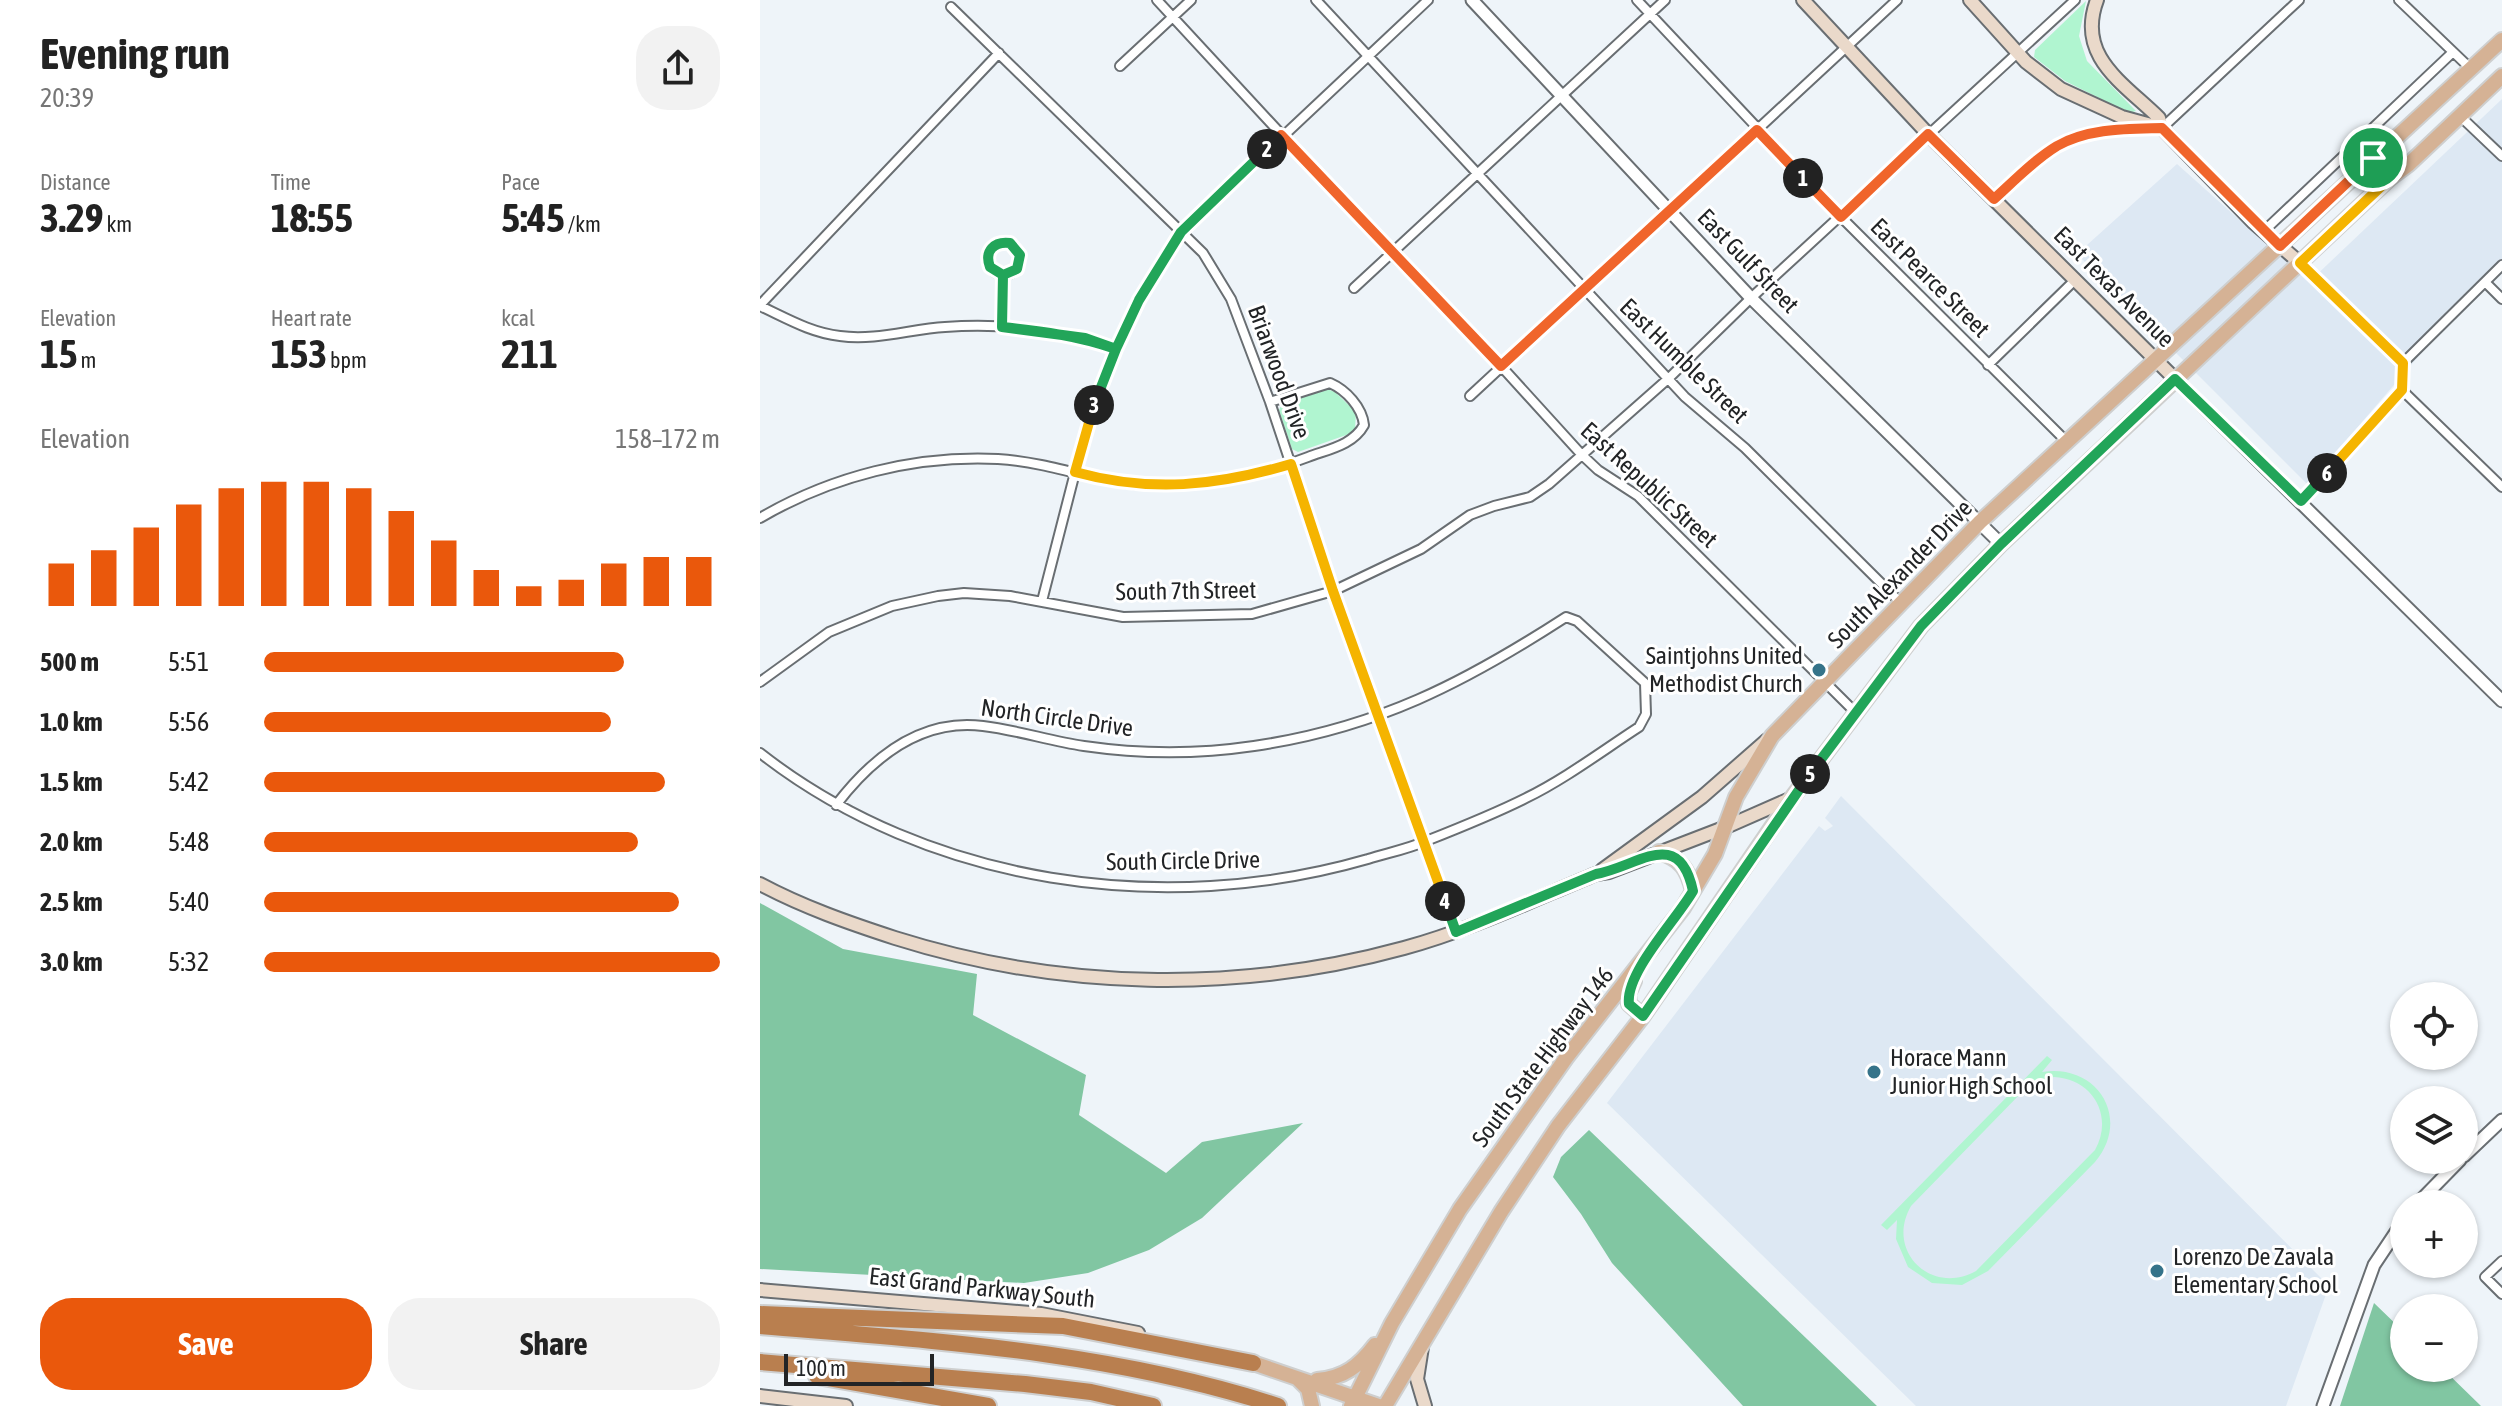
<!DOCTYPE html>
<html lang="en">
<head>
<meta charset="utf-8">
<style>
	body { margin:0; font-family:"Asap Condensed",sans-serif; background:#f2f2f2; color:#222; height:100vh; display:flex; flex-direction:column; font-size:30px; white-space:nowrap }
	* { box-sizing:border-box; margin:0 }
	p { font-size:26px; color:#767676 }
	.icon { flex:none; width:44px; height:44px; fill:none; stroke:currentColor; stroke-width:2; stroke-linecap:round; stroke-linejoin:round }
	.map { position:relative; flex:1; overflow:hidden }
	.drawer { display:flex; flex-direction:column; background:#fff; width:760px }
	.drawer>* { flex:none }
	.controls { position:absolute; left:1630px; top:982px; display:grid; gap:16px }
	.controls a { display:grid; place-items:center; width:88px; height:88px; border-radius:50%; background:#fff; box-shadow:0 2px 6px #0004; font-size:40px }
	.scale { position:absolute; left:24px; bottom:20px; width:150px; box-sizing:border-box; padding-left:8px; border:4px solid #222426; border-top:0; font-size:22px; line-height:28px; white-space:nowrap; color:#222426; -webkit-text-stroke:6px #fff; paint-order:stroke }
	.pin { position:absolute; display:grid; place-items:center; width:68px; height:68px; color:#fff; margin:-34px; border:4px solid #fff; border-radius:50%; box-shadow:0 2px 8px #0007 }
	.km { position:absolute; width:40px; height:40px; margin:-20px; border-radius:50%; background:#222; color:#fff; font-size:22px; line-height:40px; text-align:center }
	.round { display:grid; place-items:center; flex:none; width:84px; height:84px; border-radius:32px; background:#f2f2f2 }
	.head { display:flex; align-items:center; justify-content:space-between; height:136px; padding:0 40px }
	h1 { font-size:44px; font-weight:700; line-height:60px }
	.stats { display:grid; grid-template-columns:repeat(3,1fr); gap:12px; height:136px; padding:8px 40px }
	.stats div { display:grid; align-content:center }
	.stats b { font-size:40px; font-weight:700 }
	.stats small { font-size:22px; font-weight:400 }
	.stats p { font-size:22px }
	.chart { height:224px; padding:16px 40px }
	.chart p { display:flex; justify-content:space-between }
	.chart svg { width:100%; height:144px; margin-top:8px; stroke:#ea580c; stroke-width:6 }
	.primary-button { display:flex; gap:16px; margin-top:auto; padding:16px 40px }
	.primary-button a { flex:1; height:92px; border-radius:32px; background:#ea580c; color:#fff; font-size:32px; font-weight:700; line-height:92px; text-align:center }
	.primary-button a+a { background:#f2f2f2; color:#222 }
	ul { padding:0 40px; list-style:none; font-size:26px }
	li { display:grid; grid-template-columns:128px 96px 1fr; align-items:center; height:60px }
	li i { height:20px; border-radius:10px; background:#ea580c }
	main { display:flex; flex:1; min-height:0 }
	.map>svg:first-child { display:block }
</style>
</head>
<body>
<main>
<section class="drawer">
<div class="head"><div><h1>Evening run</h1><p>20:39</p></div><a class="round"><svg class="icon" aria-label="share" viewBox="0 0 24 24"><path d="M12 15V3M7 8l5-5 5 5M5 13v7h14v-7"/></svg></a></div>
<div class="stats">
<div><p>Distance</p><b>3.29<small> km</small></b></div>
<div><p>Time</p><b>18:55</b></div>
<div><p>Pace</p><b>5:45<small> /km</small></b></div>
</div>
<div class="stats">
<div><p>Elevation</p><b>15<small> m</small></b></div>
<div><p>Heart rate</p><b>153<small> bpm</small></b></div>
<div><p>kcal</p><b>211</b></div>
</div>
<div class="chart"><p><span>Elevation</span>158–172 m</p>
<svg viewBox="0 0 160 44" preserveAspectRatio="none"><path d="M5 44V31M15 44V27M25 44V20M35 44V13M45 44V8M55 44V6M65 44V6M75 44V8M85 44V15M95 44V24M105 44V33M115 44V38M125 44V36M135 44V31M145 44V29M155 44V29"/></svg>
</div>
<ul>
<li><b>500 m</b>5:51<i style="width:79%"></i></li>
<li><b>1.0 km</b>5:56<i style="width:76%"></i></li>
<li><b>1.5 km</b>5:42<i style="width:88%"></i></li>
<li><b>2.0 km</b>5:48<i style="width:82%"></i></li>
<li><b>2.5 km</b>5:40<i style="width:91%"></i></li>
<li><b>3.0 km</b>5:32<i style="width:100%"></i></li>
</ul>
<div class="primary-button"><a>Save</a><a>Share</a></div>
</section>
<div class="map">
<svg width="1742" height="1406" viewBox="0 0 1742 1406">
	<rect width="100%" height="100%" fill="#eef4f9"/>
	<!-- built -->
	<path fill="#dde8f3" d="M1742,99v160l-194,226 -231,-231 100,-90 132,118z
		M1081,796l488,490 -43,120h-370l-309,-303 212,-277 6,5 8,-5 -8,-8z"/>
	<!-- green -->
	<path fill="#b0f5d0" fill-rule="evenodd" d="M1326,1l-7,35 8,25 49,50 -7,2 -64,-32 -31,-24 1,-7z
		M567,389l8,3 21,20 -1,17 -6,5 -51,18 -6,-3 -13,-39 3,-6z
		M1287,1056l5,4 -10,12c55,-9 90,46 53,90l-107,109 -26,14 -30,-2 -24,-16 -12,-28 1,-19 -10,10 -6,-5zM1294,1077c39,2 60,39 41,73l-119,121c-45,25 -91,-20 -65,-65l112,-115 14,-10z"/>
	<!-- forest -->
	<path fill="#81c6a2" d="M0,903l83,46 134,25 -4,41 113,60 -7,40 87,58 36,-31 101,-19 -101,95 -53,32 -61,23 -64,10 -264,-14z
		M829,1130l288,276h-134l-131,-143 -31,-49 -28,-37 8,-20z
		M1614,1303l30,29v36h38l39,38h-141z"/>
	<g fill="none" stroke-linecap="round" stroke-linejoin="round">
		<defs>
			<path id="minor" d="M397,0l235,254 109,112 80,88 17,16 40,26 218,217
				M556,0l369,397 60,51 156,155
				M877,0l204,217 226,225
				M1639,0l72,69
				M191,7l252,246 28,46 39,103 63,189 123,341
				M360,66l71,-66
				M1700,116l42,40
				M1234,199c20,-18 40,-39 63,-53 32,-18 70,-17 105,-18l137,-128
				M1504,231l189,-179
				M228 259a16 16 0 1 1 32 0a16 16 0 1 1-32 0Z
				M1540,263l103,100
				M1725,282l17,17
				M594,288l311,-288
				M0,305l239,-252
				M0,306c26,12 51,27 80,30 35,5 71,-7 105,-9 57,-4 117,3 171,22
				M242,327l1,-52
				M1228,365l88,-86
				M1642,390l100,97
				M710,396l427,-396
				M1541,501l101,-111 1,-27 99,-98
				M0,518c72,-42 155,-63 238,-59 34,2 69,12 102,20 69,15 143,3 208,-22 21,-8 45,-12 56,-32 -2,-18 -18,-35 -34,-42l-60,19
				M282,601l47,-183 17,-45 33,-73 42,-68 247,-232
				M0,682l69,-50 63,-26 46,-10 26,-3 46,3 113,21 129,-3 81,-23 88,-42 49,-34 24,-9 36,-9 19,-13 120,-106 82,-80 324,-298
				M0,753c169,132 404,165 608,106 19,-6 40,-10 58,-18 33,-13 68,-27 100,-43 39,-19 76,-47 113,-71l7,-13 -1,-31 -68,-62 -11,-4c-102,66 -189,111 -312,129 -54,8 -115,8 -170,0 -34,-5 -67,-16 -101,-20 -63,-8 -111,32 -147,79
				M1742,1261l-17,16 17,17"/>
			<path id="tertiary" d="M712,0l279,298 250,246
				M1415,379l327,322
				M1704,1156l38,-36
				M1657,1204l43,-44
				M1563,1406l51,-141 30,-45"/>
			<path id="secondary" d="M1043,0l125,134 247,245
				M1210,0l56,62 35,27 61,28 40,11 91,94 47,41
				M1337,0c-21,56 25,82 62,118l3,10
				M842,870l100,-73 65,-57
				M0,884c43,23 89,39 135,54 165,52 341,56 509,10 66,-18 129,-48 192,-74l13,-2 117,-45 66,-29
				M0,1290l281,24 97,19
				M662,1347l-5,32 8,27
				M0,1396l86,10"/>
			<path id="primary" d="M899,852c22,7 29,17 34,39
				M874,981l-6,13 1,10 14,12
				M493,1363l126,43
				M538,1379l10,10 4,17
				M557,1380c27,-2 42,-14 58,-35
				M591,1406l41,-83 68,-114 106,-151 117,-150 32,-54 21,-57 36,-61 208,-214 522,-482
				M625,1406l116,-194 57,-86 85,-110 149,-218 129,-172 80,-82 389,-366 19,-14 93,-88"/>
			<path id="motorway" d="M0,1314l303,12 190,37
				M0,1326c175,15 350,25 518,80
				M0,1362l265,22 66,8 62,14
				M57,1376l171,30"/>
		</defs>
		<!-- minor casing -->
		<use href="#minor" stroke="#696e72" stroke-width="12"/>
		<!-- tertiary casing -->
		<use href="#tertiary" stroke="#696e72" stroke-width="15"/>
		<!-- secondary casing -->
		<use href="#secondary" stroke="#696e72" stroke-width="16"/>
		<!-- primary casing -->
		<use href="#primary" stroke="#cecfcf" stroke-width="18"/>
		<!-- motorway casing -->
		<use href="#motorway" stroke="#cecfcf" stroke-width="20"/>
		<!-- minor -->
		<use href="#minor" stroke="#fff" stroke-width="8"/>
		<!-- tertiary -->
		<use href="#tertiary" stroke="#fff" stroke-width="11"/>
		<!-- secondary -->
		<use href="#secondary" stroke="#ead9ca" stroke-width="12"/>
		<!-- primary -->
		<use href="#primary" stroke="#d5b295" stroke-width="14"/>
		<!-- motorway -->
		<use href="#motorway" stroke="#b97f4f" stroke-width="16"/>
	</g>
	<g fill="none" stroke-linecap="round" stroke-linejoin="round">
		<defs>
			<path id="split-1" d="M1043,178l38,39 87,-83 66,65c20,-18 40,-39 63,-53 32,-18 70,-17 105,-18l118,118 93,-88"/>
			<path id="split-2" d="M507,149l14,-14 220,231 256,-236 46,48"/>
			<path id="split-3" d="M334,405l22,-56 -31,-11 -83,-11 1,-52 14,-6 3,-14 -10,-12c-16,-2 -26,8 -20,24l13,8 -1,52c40,4 76,9 114,22l23,-49 42,-68 86,-83"/>
			<path id="split-4" d="M334,405l-19,67c76,21 141,14 216,-8l42,127 112,310"/>
			<path id="split-5" d="M685,901l11,31 140,-58c41,-7 83,-49 97,17 -16,28 -68,82 -64,113l14,12 167,-242"/>
			<path id="split-6" d="M1050,774l111,-148 80,-82 174,-165 126,122 26,-28"/>
			<path id="split-7" d="M1567,473l75,-83 1,-27 -103,-100 90,-85 -17,-20"/>
		</defs>
		<!-- split-1 casing -->
		<use href="#split-1" stroke="#fff" stroke-width="16"/>
		<!-- split-2 casing -->
		<use href="#split-2" stroke="#fff" stroke-width="16"/>
		<!-- split-3 casing -->
		<use href="#split-3" stroke="#fff" stroke-width="16"/>
		<!-- split-4 casing -->
		<use href="#split-4" stroke="#fff" stroke-width="16"/>
		<!-- split-5 casing -->
		<use href="#split-5" stroke="#fff" stroke-width="16"/>
		<!-- split-6 casing -->
		<use href="#split-6" stroke="#fff" stroke-width="16"/>
		<!-- split-7 casing -->
		<use href="#split-7" stroke="#fff" stroke-width="16"/>
		<!-- split-1 -->
		<use href="#split-1" stroke="#f0652b" stroke-width="10"/>
		<!-- split-2 -->
		<use href="#split-2" stroke="#f0652b" stroke-width="10"/>
		<!-- split-3 -->
		<use href="#split-3" stroke="#22a559" stroke-width="10"/>
		<!-- split-4 -->
		<use href="#split-4" stroke="#f5b400" stroke-width="10"/>
		<!-- split-5 -->
		<use href="#split-5" stroke="#22a559" stroke-width="10"/>
		<!-- split-6 -->
		<use href="#split-6" stroke="#22a559" stroke-width="10"/>
		<!-- split-7 -->
		<use href="#split-7" stroke="#f5b400" stroke-width="10"/>
	</g>
	<!-- markers -->
	<g fill="#357389" stroke="#fff" stroke-width="3">
		<circle cx="1059" cy="670" r="8"/>
		<circle cx="1114" cy="1072" r="8"/>
		<circle cx="1397" cy="1271" r="8"/>
	</g>
	<g text-anchor="middle" stroke-width="6" stroke-linejoin="round" paint-order="stroke">
		<!-- street labels -->
		<g font-size="24" fill="#222426" stroke="#fff">
			<text transform="translate(988 261) rotate(46)" y="8">East Gulf Street</text>
			<text transform="translate(1170 278) rotate(45)" y="8">East Pearce Street</text>
			<text transform="translate(1354 287) rotate(45)" y="8">East Texas Avenue</text>
			<text transform="translate(924 361) rotate(44)" y="8">East Humble Street</text>
			<text transform="translate(519 372) rotate(70)" y="8">Briarwood Drive</text>
			<text transform="translate(889 485) rotate(42)" y="8">East Republic Street</text>
			<text transform="translate(1140 574) rotate(-46)" y="8">South Alexander Drive</text>
			<text transform="translate(426 591) rotate(-1)" y="8">South 7th Street</text>
			<text transform="translate(297 718) rotate(8)" y="8">North Circle Drive</text>
			<text transform="translate(423 861) rotate(-1)" y="8">South Circle Drive</text>
			<text transform="translate(783 1057) rotate(-53)" y="8">South State Highway 146</text>
			<text transform="translate(222 1288) rotate(6)" y="8">East Grand Parkway South</text>
		</g>
		<!-- poi labels -->
		<g font-size="24" fill="#222426" stroke="#fff" text-anchor="start">
			<text x="1043" y="664" text-anchor="end">Saintjohns United<tspan x="1043" dy="28">Methodist Church</tspan></text>
			<text x="1130" y="1066">Horace Mann<tspan x="1130" dy="28">Junior High School</tspan></text>
			<text x="1413" y="1265">Lorenzo De Zavala<tspan x="1413" dy="28">Elementary School</tspan></text>
		</g>
	</g>
</svg>
<div class="controls">
<a><svg class="icon" aria-label="locate" viewBox="0 0 24 24"><circle cx="12" cy="12" r="6"/><path d="M12 2v4M12 18v4M2 12h4M18 12h4"/></svg></a>
<a><svg class="icon" aria-label="layers" viewBox="0 0 24 24"><path d="M12 4l9 5-9 5-9-5zM3 14l9 5 9-5"/></svg></a>
<a>+</a>
<a>−</a>
</div>
<div class="scale">100 m</div>
<div class="pin" style="left:1613px;top:158px;background:#1e9e55"><svg class="icon" aria-label="arrive" viewBox="0 0 24 24"><path d="M6 21V4h12l-3 4 3 4H6"/></svg></div>
<b class="km" style="left:1043px;top:178px">1</b>
<b class="km" style="left:507px;top:149px">2</b>
<b class="km" style="left:334px;top:405px">3</b>
<b class="km" style="left:685px;top:901px">4</b>
<b class="km" style="left:1050px;top:774px">5</b>
<b class="km" style="left:1567px;top:473px">6</b>
</div>
</main>
</body>
</html>
